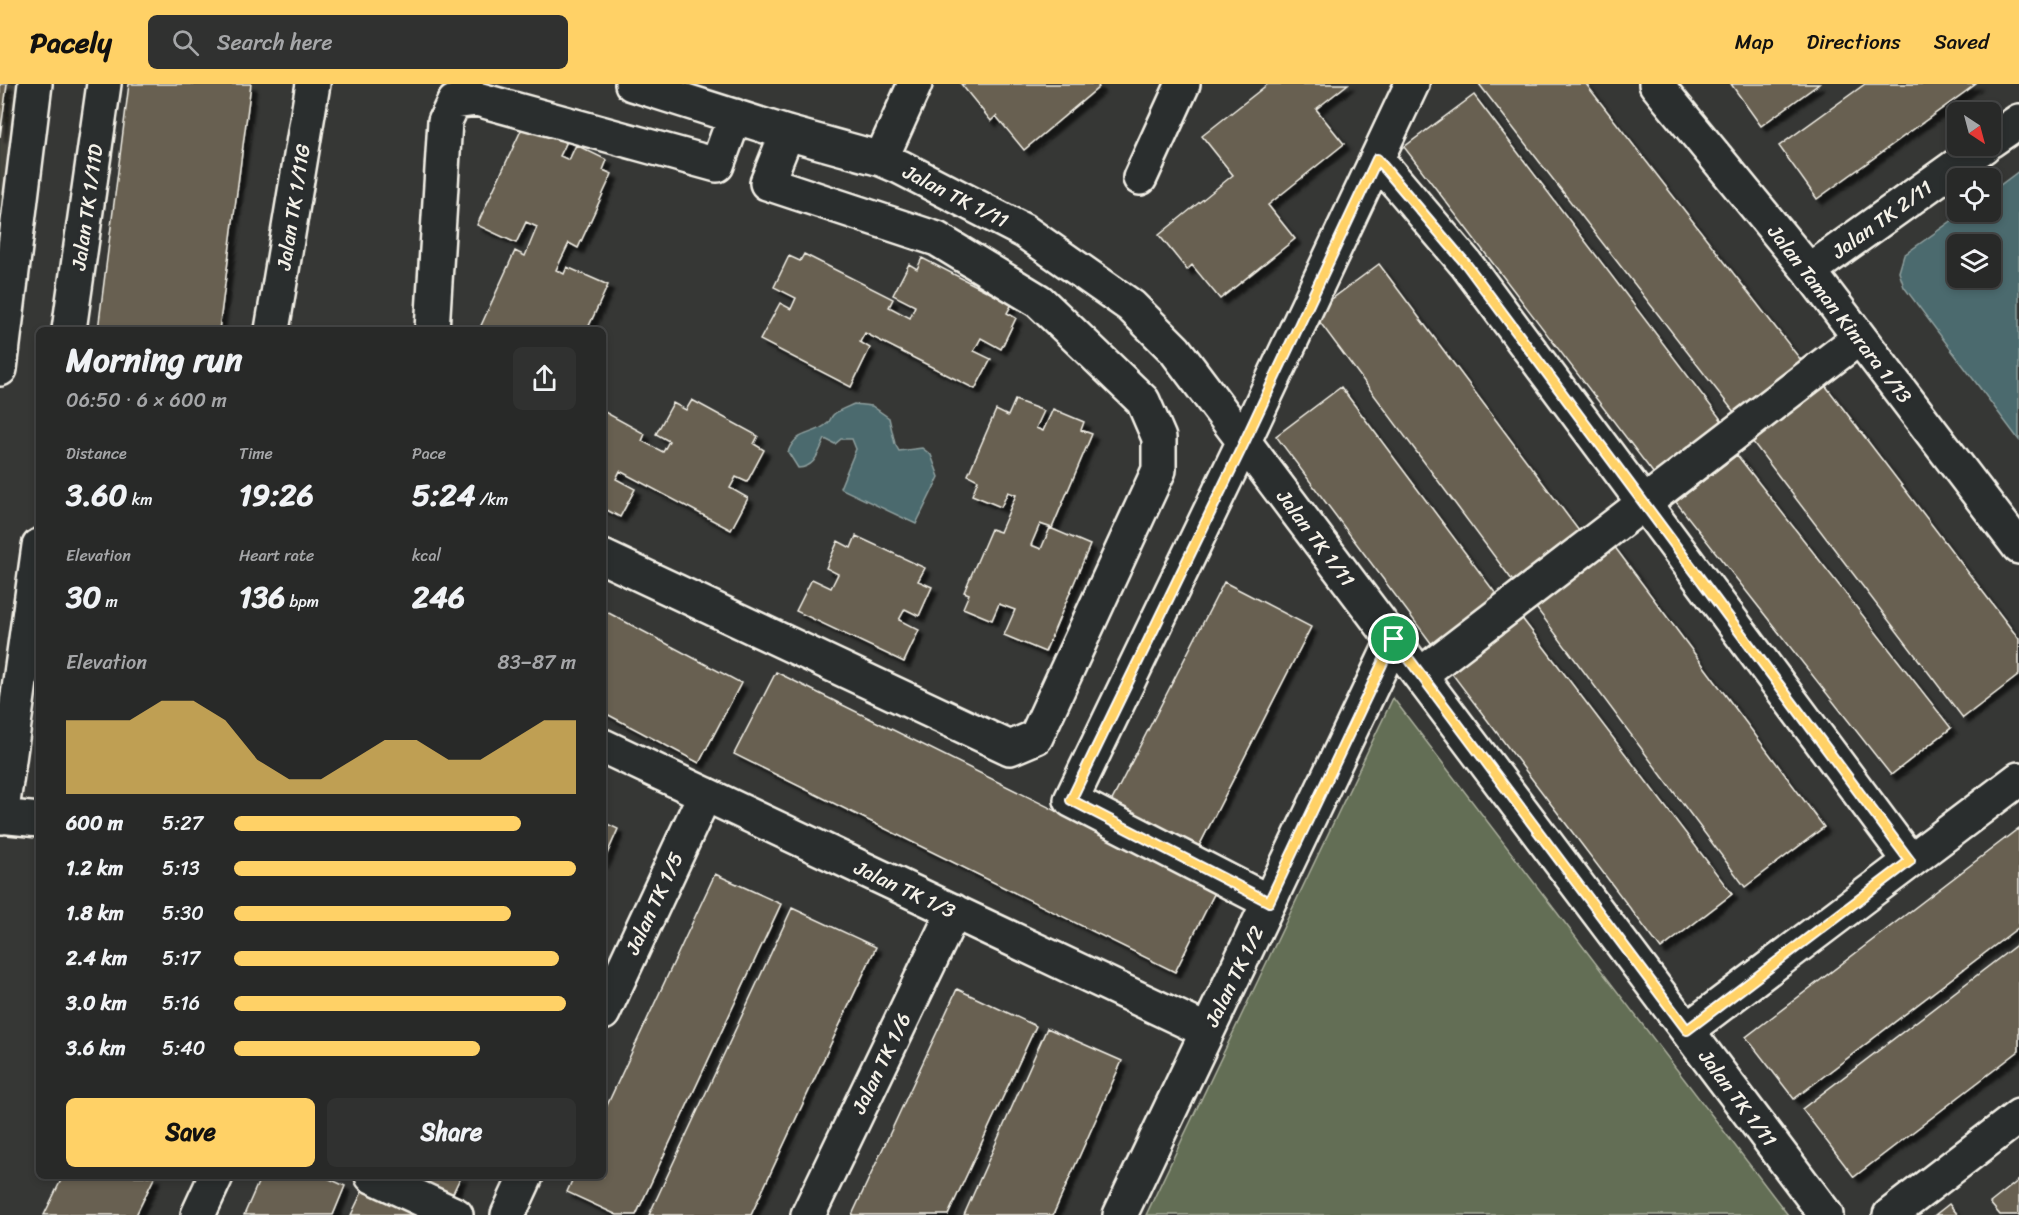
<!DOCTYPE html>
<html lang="en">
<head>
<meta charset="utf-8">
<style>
	body { margin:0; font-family:Sriracha,sans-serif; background:#303130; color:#f1f3f6; height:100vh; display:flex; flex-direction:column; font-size:22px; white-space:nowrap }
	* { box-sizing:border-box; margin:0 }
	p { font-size:20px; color:#a5a6a8 }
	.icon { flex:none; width:33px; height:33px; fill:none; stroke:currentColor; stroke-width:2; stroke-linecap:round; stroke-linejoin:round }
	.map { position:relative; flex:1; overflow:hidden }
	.side { position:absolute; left:36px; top:243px; width:570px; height:852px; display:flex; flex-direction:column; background:#282928; border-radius:9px; box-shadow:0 3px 9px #0003,0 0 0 2px #444545 }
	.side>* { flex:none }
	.needle { width:39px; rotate:144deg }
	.buttons { position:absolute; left:1947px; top:18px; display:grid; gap:12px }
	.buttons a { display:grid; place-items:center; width:54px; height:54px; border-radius:9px; background:#282928; box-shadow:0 3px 9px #0003,0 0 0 2px #444545; font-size:30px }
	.pin { position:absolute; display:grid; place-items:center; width:51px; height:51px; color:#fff; margin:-26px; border:3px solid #fff; border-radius:50%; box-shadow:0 2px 6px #0007 }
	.round { display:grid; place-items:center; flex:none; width:63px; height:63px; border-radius:9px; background:#303130 }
	.head { display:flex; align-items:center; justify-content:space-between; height:102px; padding:0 30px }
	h1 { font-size:33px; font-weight:700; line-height:45px }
	.stats { display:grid; grid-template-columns:repeat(3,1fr); gap:9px; height:102px; padding:6px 30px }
	.stats div { display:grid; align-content:center }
	.stats b { font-size:30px; font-weight:700 }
	.stats small { font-size:16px; font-weight:400 }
	.stats p { font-size:16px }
	.chart { height:168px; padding:12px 30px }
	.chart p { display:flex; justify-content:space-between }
	.chart svg { width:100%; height:108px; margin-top:6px; fill:#ffd166; opacity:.7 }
	.cta { display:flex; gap:12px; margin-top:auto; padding:12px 30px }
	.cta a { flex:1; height:69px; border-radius:9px; background:#ffd166; color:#111; font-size:24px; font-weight:700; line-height:69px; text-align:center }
	.cta a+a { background:#303130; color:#f1f3f6 }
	ul { padding:0 30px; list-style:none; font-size:20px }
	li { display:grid; grid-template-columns:96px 72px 1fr; align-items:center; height:45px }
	li i { height:15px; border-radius:8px; background:#ffd166 }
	header { display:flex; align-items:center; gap:36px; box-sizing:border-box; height:84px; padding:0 30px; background:#ffd166; color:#111 }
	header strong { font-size:28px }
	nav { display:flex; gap:33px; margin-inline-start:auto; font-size:21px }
	.search { width:420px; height:54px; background:#303130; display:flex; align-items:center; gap:15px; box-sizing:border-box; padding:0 21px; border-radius:9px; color:#a5a6a8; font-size:22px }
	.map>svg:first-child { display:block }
</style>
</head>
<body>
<header>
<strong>Pacely</strong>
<div class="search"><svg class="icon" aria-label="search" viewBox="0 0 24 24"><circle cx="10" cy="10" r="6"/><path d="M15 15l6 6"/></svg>Search here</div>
<nav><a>Map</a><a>Directions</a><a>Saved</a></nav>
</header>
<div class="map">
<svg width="2019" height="1131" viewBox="0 0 2019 1131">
	<defs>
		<filter id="shadow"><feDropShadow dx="5.5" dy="5.5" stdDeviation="1.5" flood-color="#0009"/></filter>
	</defs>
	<rect width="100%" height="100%" fill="#363735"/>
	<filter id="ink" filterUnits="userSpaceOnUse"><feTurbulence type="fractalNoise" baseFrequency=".0167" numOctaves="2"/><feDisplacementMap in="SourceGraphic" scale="12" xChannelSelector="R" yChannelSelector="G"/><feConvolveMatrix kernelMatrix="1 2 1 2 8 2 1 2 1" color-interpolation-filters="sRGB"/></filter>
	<g filter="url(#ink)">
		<!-- built -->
		<path fill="#45443d" d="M0,0h27l-27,218z"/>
		<!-- green -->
		<path fill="#636e55" stroke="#acb09e" stroke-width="1.5" d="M1393,614l395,517h-642z"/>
		<!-- water -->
		<path fill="#4b6a6e" stroke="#8fa09f" stroke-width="1.5" fill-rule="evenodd" d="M2019,87v269l-115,-153 -5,-15 5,-17 60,-43h26l1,-20zM1958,160h32v34h-32z
			M854,320l18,2 17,12 6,26 4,7 23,-3 9,7 8,22 -23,47 -76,-36 16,-39 -4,-10h-11l-6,5 -10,-5c-7,14 -9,28 -27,29l-10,-16c9,-23 25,-15 40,-29 2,-2 3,-6 5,-8 5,-5 15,-8 21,-11z"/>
		<!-- building -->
		<path fill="#686151" stroke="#f4f1e8" stroke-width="1.5" filter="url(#shadow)" d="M0,0h7l-7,53z
			M129,0h122l-32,246h-121z
			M961,0h136l2,3 -75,63 -28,-34 -5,5z
			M1268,0h80l-32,25 28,35 -76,61 27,34 -75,60 -28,-34 -5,5 -28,-35 74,-60 -31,-39z
			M1479,0h107l218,280 -67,52z
			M1731,0h88l-58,42z
			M1865,0h111l-159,115 -38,-53z
			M1474,11l252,331 -69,52 -253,-331z
			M523,42l47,9 -10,21 9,4 7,-15 31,15 -4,10 9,4 -34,74 -9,-5 -13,27 8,4 3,-7 41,18 -21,45h-108l36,-79 10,5 12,-29 -11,-5 -10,21 -39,-18z
			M804,170l89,45 -4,8 21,11 5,-12 -22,-11 16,-31 8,5 5,-11 90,46 -5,9 9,5 -15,31 -20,-11 -7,13 17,8 -16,30 -110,-56 -5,9 10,6 -19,39 -91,-47 20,-37 11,6 5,-11 -22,-11 15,-31 11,5z
			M1379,180l203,271 -67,49 -202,-271z
			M1825,301l194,254v36l-56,43 -211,-277z
			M1341,303l158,211 -65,49 -158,-211z
			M692,316l66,36 -4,8 10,6 -17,32 -11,-5 -6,11 18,10 -17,32 -111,-59 -4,8 19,10 -15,28 -17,-9v-97l42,23 -3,7 21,11 6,-11 -13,-7 17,-31 13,7z
			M1015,316l29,11 -8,17 7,3 10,-22 31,13 -3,8 11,4 -40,94 -12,-4 -9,21 10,4 9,-21 40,17 -45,107 -41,-17 11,-25 -16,-6 -7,16 -29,-12 6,-14 -5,-2 27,-63 9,3 16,-37 -8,-3 -7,15 -29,-12 6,-15 -10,-5 28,-65 12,6z
			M1737,371l214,273 -60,47 -215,-273z
			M856,452l69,32 -7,13 14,6 -13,29 -14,-7 -6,11 20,10 -15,32 -108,-51 16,-32 19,9 7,-14 -12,-6 12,-27 13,7z
			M1614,462l210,281 -79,60 -211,-282z
			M1224,498l87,45 -117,229 -88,-44z
			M603,526l138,73 -42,80 -96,-51z
			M1521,533l211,277 -71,55 -211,-278z
			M776,588l440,218 -41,82 -441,-218z
			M603,738l15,7 -15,34z
			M2019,744v99l-225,172 -48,-62z
			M715,790l66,30 -145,311h-19l-50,-23 7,-16h29v-62z
			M792,824l84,39 -125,268h-102z
			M2019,859v108l-165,126 -52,-68z
			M957,905l79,37 -88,189h-96z
			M1047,944l75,33 -69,154h-89z
			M63,1092h92l-19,39h-92z
			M261,1092h62l22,10 -12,29h-89z
			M403,1092h58l-10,21z
			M2019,1096v35h-19l-10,-12z
			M363,1106l53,25h-65z
			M1949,1120l9,11h-23z"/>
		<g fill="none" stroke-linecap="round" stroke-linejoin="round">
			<defs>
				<path id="minor" d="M632,0l155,49 94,26 19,8 124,64 107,75 44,44 651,865
					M1656,0l153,187 210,276
					M1990,57l29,-20
					M881,75l34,-75
					M1377,75l89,105 444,597
					M1140,94l43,-94
					M1809,187l175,-125
					M69,246l35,-246
					M272,246l41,-246
					M432,246l13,-209 9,-19 23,-3 240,66 18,-49
					M0,285l35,-285
					M603,473l407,191 26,-11 123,-267v-32l-16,-37 -104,-100 -102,-62 -170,-56 20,-50
					M1420,591l439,-337
					M603,662l604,285
					M0,732l39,4
					M1,733l38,-271
					M1269,818l-198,-102 172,-357 169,-359
					M603,929l102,-219
					M1687,946l332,-251
					M372,1092l84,39
					M198,1131l18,-39
					M508,1131l18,-39
					M808,1131l146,-304
					M1120,1131l274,-576
					M1890,1131l129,-99"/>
			</defs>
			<!-- minor casing -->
			<use href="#minor" stroke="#f4f1e8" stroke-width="38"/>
			<!-- minor -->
			<use href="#minor" stroke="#2a2d2e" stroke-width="33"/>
		</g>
	</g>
	<g fill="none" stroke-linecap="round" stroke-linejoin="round" filter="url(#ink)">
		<defs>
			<path id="route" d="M1377,75l89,105 444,597 -223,169 -293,-391 -125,263 -198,-102 173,-357z"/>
		</defs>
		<!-- route casing -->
		<use href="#route" stroke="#fff" stroke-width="12"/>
		<!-- route -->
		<use href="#route" stroke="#ffd166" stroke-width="8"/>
	</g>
	<g text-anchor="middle" stroke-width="6" stroke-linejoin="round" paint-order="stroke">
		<!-- street labels -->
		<g font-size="20" fill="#f4f1e8" stroke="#2a2d2e">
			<text transform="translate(956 112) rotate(27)" y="7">Jalan TK 1/11</text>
			<text transform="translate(87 123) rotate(-82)" y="7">Jalan TK 1/11D</text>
			<text transform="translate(293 123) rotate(-81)" y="7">Jalan TK 1/11G</text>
			<text transform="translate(1882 135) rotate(-36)" y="7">Jalan TK 2/11</text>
			<text transform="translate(1840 230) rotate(52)" y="7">Jalan Taman Kinrara 1/13</text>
			<text transform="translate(1316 454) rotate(53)" y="7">Jalan TK 1/11</text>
			<text transform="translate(905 805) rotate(25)" y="7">Jalan TK 1/3</text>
			<text transform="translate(654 819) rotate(-65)" y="7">Jalan TK 1/5</text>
			<text transform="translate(1234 892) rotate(-64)" y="7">Jalan TK 1/2</text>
			<text transform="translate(881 979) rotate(-64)" y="7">Jalan TK 1/6</text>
			<text transform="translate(1738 1014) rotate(53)" y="7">Jalan TK 1/11</text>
		</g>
	</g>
</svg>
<div class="buttons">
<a><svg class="needle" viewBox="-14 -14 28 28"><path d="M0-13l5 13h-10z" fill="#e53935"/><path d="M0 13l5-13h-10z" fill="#a5a6a8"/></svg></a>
<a><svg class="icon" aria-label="locate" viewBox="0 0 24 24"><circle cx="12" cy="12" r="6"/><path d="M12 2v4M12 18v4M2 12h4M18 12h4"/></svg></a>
<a><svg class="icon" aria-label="layers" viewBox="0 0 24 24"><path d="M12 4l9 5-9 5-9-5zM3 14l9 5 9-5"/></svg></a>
</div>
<div class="pin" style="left:1394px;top:555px;background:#1e9e55"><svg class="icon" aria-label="arrive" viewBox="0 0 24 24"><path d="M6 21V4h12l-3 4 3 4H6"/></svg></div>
<section class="side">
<div class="head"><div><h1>Morning run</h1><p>06:50 · 6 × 600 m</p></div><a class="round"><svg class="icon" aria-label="share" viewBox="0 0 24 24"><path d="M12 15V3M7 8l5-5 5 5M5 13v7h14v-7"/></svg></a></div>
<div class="stats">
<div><p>Distance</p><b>3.60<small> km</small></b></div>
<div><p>Time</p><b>19:26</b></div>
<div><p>Pace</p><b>5:24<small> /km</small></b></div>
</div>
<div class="stats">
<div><p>Elevation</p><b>30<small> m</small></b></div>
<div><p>Heart rate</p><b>136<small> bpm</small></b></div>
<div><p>kcal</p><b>246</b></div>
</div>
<div class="chart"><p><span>Elevation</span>83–87 m</p>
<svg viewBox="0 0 160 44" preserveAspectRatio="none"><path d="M0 44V14L10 14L20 14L30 6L40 6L50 14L60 30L70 38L80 38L90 30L100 22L110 22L120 30L130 30L140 22L150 14L160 14V44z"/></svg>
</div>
<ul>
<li><b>600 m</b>5:27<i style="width:84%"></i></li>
<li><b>1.2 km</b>5:13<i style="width:100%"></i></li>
<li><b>1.8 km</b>5:30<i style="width:81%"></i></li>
<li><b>2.4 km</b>5:17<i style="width:95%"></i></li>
<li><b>3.0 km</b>5:16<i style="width:97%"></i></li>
<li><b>3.6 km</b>5:40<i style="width:72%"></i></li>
</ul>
<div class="cta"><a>Save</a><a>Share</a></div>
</section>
</div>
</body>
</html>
